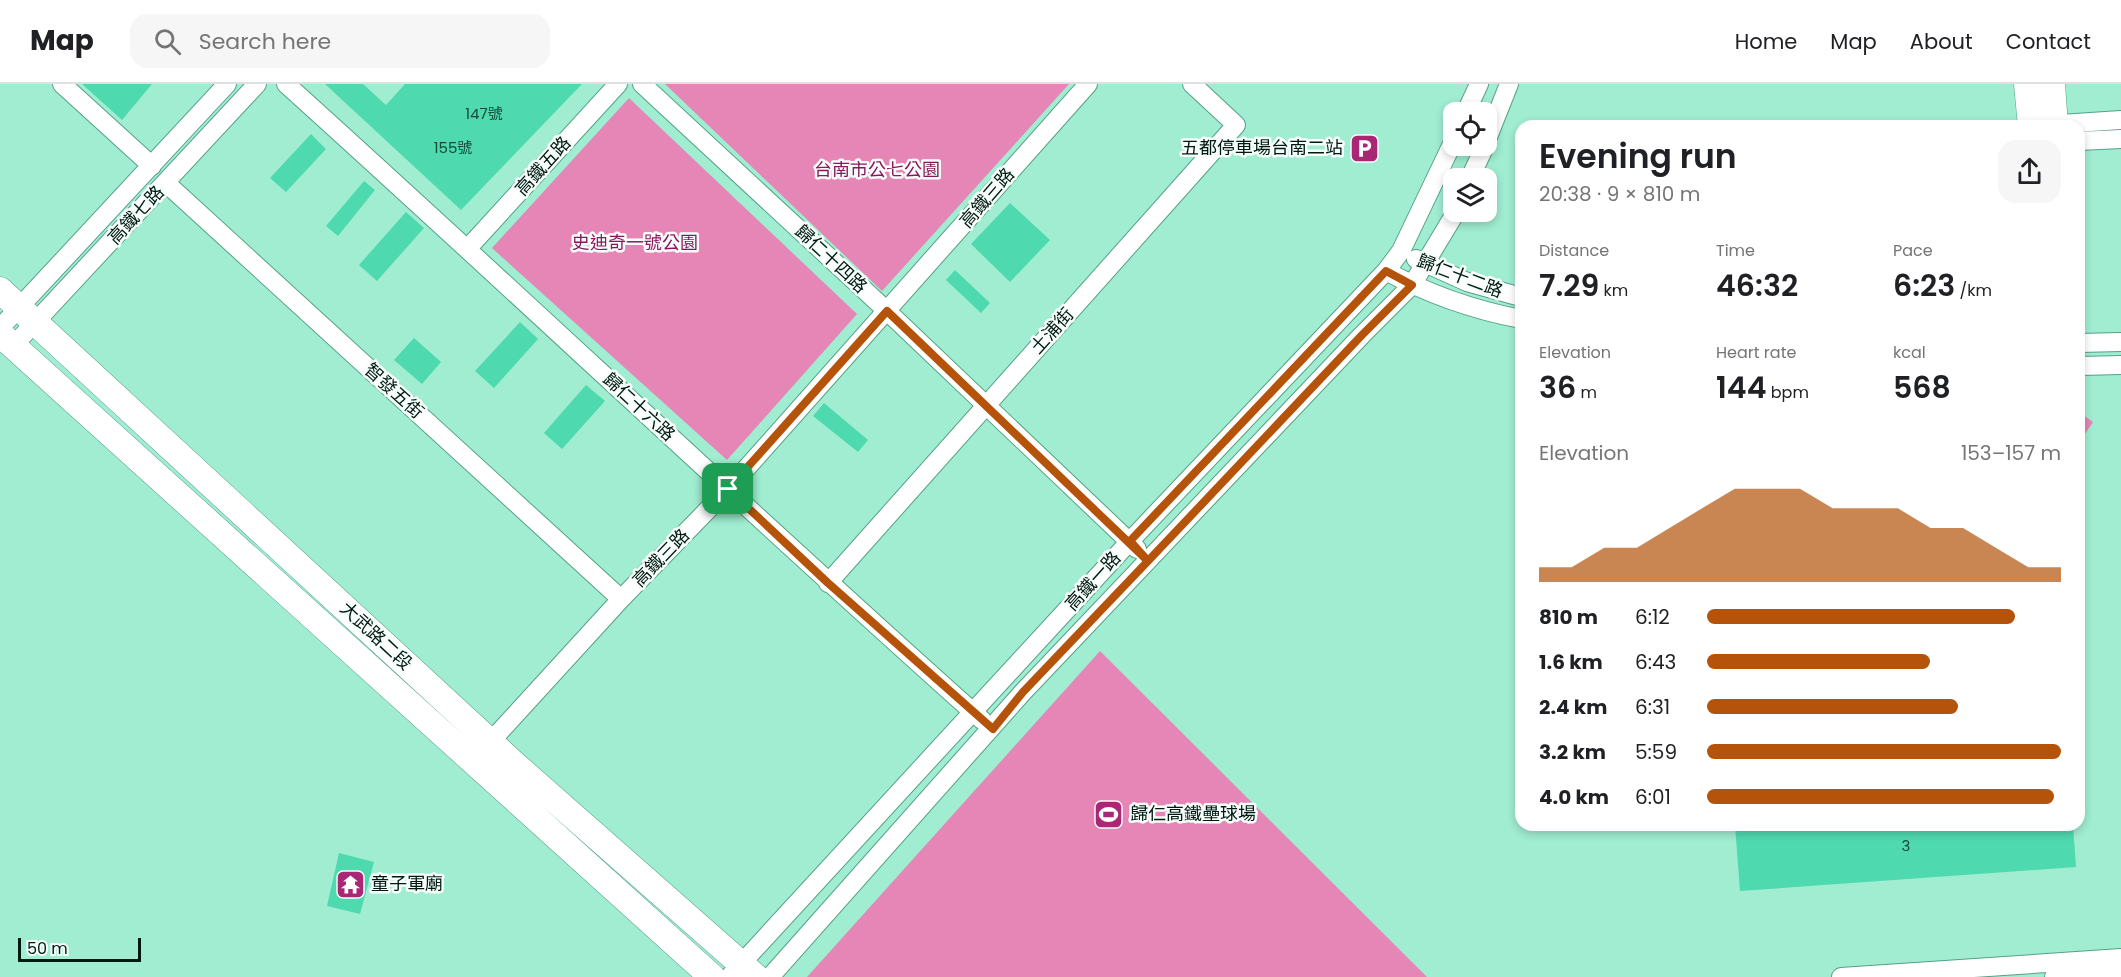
<!DOCTYPE html>
<html lang="en">
<head>
<meta charset="utf-8">
<style>
	body { margin:0; font-family:Poppins,"Noto Sans TC",sans-serif; background:#f6f6f6; color:#202124; height:100vh; display:flex; flex-direction:column; font-size:22px; white-space:nowrap }
	* { box-sizing:border-box; margin:0 }
	p { font-size:20px; color:#757577 }
	.icon { flex:none; width:33px; height:33px; fill:none; stroke:currentColor; stroke-width:2; stroke-linecap:round; stroke-linejoin:round }
	.map { position:relative; flex:1; overflow:hidden }
	.drawer { position:absolute; left:1515px; top:36px; width:570px; height:711px; display:flex; flex-direction:column; background:#fff; border-radius:18px; box-shadow:0 3px 9px #0003 }
	.drawer>* { flex:none }
	.fabs { position:absolute; left:1443px; top:18px; display:grid; gap:12px }
	.fabs a { display:grid; place-items:center; width:54px; height:54px; border-radius:12px; background:#fff; box-shadow:0 3px 9px #0003; font-size:30px }
	.scale { position:absolute; left:18px; bottom:15px; width:123px; box-sizing:border-box; padding-left:6px; border:3px solid #001a11; border-top:0; font-size:16px; line-height:21px; white-space:nowrap; color:#001a11; -webkit-text-stroke:4px #f6fdfa; paint-order:stroke }
	.pin { position:absolute; display:grid; place-items:center; width:51px; height:51px; color:#fff; margin:-26px; border-radius:12px; box-shadow:0 3px 9px #0006 }
	.round { display:grid; place-items:center; flex:none; width:63px; height:63px; border-radius:18px; background:#f6f6f6 }
	.summary { display:flex; align-items:center; justify-content:space-between; height:102px; padding:0 24px }
	h1 { font-size:33px; font-weight:600; line-height:45px }
	.metrics { display:grid; grid-template-columns:repeat(3,1fr); gap:9px; height:102px; padding:6px 24px }
	.metrics div { display:grid; align-content:center }
	.metrics b { font-size:30px; font-weight:600 }
	.metrics small { font-size:16px; font-weight:400 }
	.metrics p { font-size:16px }
	.chart { height:168px; padding:12px 24px }
	.chart p { display:flex; justify-content:space-between }
	.chart svg { width:100%; height:108px; margin-top:6px; fill:#b45309; opacity:.7 }
	ul { padding:0 24px; list-style:none; font-size:20px }
	li { display:grid; grid-template-columns:96px 72px 1fr; align-items:center; height:45px }
	li i { height:15px; border-radius:8px; background:#b45309 }
	header { display:flex; align-items:center; gap:36px; box-sizing:border-box; height:84px; padding:0 30px; background:#fff; border-bottom:2px solid #e0e0e0 }
	header strong { font-size:28px }
	nav { display:flex; gap:33px; margin-inline-start:auto; font-size:21px }
	.search { width:420px; height:54px; background:#f6f6f6; display:flex; align-items:center; gap:15px; box-sizing:border-box; padding:0 21px; border-radius:18px; color:#757577; font-size:22px }
	.map>svg:first-child { display:block }
</style>
</head>
<body>
<header>
<strong>Map</strong>
<div class="search"><svg class="icon" aria-label="search" viewBox="0 0 24 24"><circle cx="10" cy="10" r="6"/><path d="M15 15l6 6"/></svg>Search here</div>
<nav><a>Home</a><a>Map</a><a>About</a><a>Contact</a></nav>
</header>
<div class="map">
<svg width="2121" height="893" viewBox="0 0 2121 893">
	<rect width="100%" height="100%" fill="#a0edd1"/>
	<!-- green -->
	<path fill="#e586b6" d="M665,0h404l-187,207z
		M629,14l228,216 -130,146 -235,-212z
		M2079,328l14,10 -14,21z
		M1100,567l327,326h-620z"/>
	<!-- building -->
	<path fill="#4fd9af" d="M82,0h70l-30,36z
		M325,0h38l23,21 19,-21h177l-121,126z
		M311,50l15,15 -40,43 -16,-14z
		M364,97l11,9 -37,46 -12,-10z
		M1010,119l40,37 -40,42 -39,-38z
		M406,128l18,16 -47,53 -18,-16z
		M955,186l35,33 -9,10 -35,-33z
		M520,238l18,17 -44,49 -19,-17z
		M414,254l27,24 -19,22 -28,-24z
		M586,301l19,16 -43,48 -18,-16z
		M824,319l44,37 -10,12 -45,-36z
		M1735,741h338l3,42 -336,24z
		M339,769l35,9 -14,52 -33,-8z"/>
	<g fill="none" stroke-linecap="round" stroke-linejoin="round">
		<defs>
			<path id="street" d="M62,0l90,82
				M286,0c233,210 461,427 696,636
				M642,0l245,227 250,238
				M1466,28l13,-28
				M2045,41l76,-5
				M2079,57l42,-2
				M1486,58l23,-58
				M1470,94l15,-32
				M166,99l455,416
				M468,164l150,-164
				M1416,175l51,23 54,15
				M1386,187c42,23 88,39 135,48
				M0,244l227,-244
				M2079,259l42,-1
				M13,262l244,-262
				M2079,282l42,-1
				M828,499l408,-458 -44,-41
				M482,667l139,-152 107,-110 360,-405
				M729,893l401,-436 256,-270 15,-20 53,-111
				M770,893l253,-285 339,-357 50,-50 44,-73
				M1841,893l280,-19
				M2054,893l67,-4"/>
			<path id="secondary" d="M2027,0l4,42
				M2052,0l3,42
				M0,206l513,473 243,214
				M0,250l712,643"/>
		</defs>
		<!-- street casing -->
		<use href="#street" stroke="#55a187" stroke-width="20"/>
		<!-- secondary casing -->
		<use href="#secondary" stroke="#55a187" stroke-width="27"/>
		<!-- street -->
		<use href="#street" stroke="#fff" stroke-width="18"/>
		<!-- secondary -->
		<use href="#secondary" stroke="#fff" stroke-width="26"/>
	</g>
	<g fill="none" stroke-linecap="round" stroke-linejoin="round">
		<defs>
			<path id="route" d="M728,405l100,94 165,146 30,-37 125,-131 -18,-20 256,-270 26,14 -50,50 -214,226 -261,-250 -159,178"/>
		</defs>
		<!-- route casing -->
		<use href="#route" stroke="#fff" stroke-width="12"/>
		<!-- route -->
		<use href="#route" stroke="#b45309" stroke-width="8"/>
	</g>
	<!-- icons -->
	<defs>
		<symbol id="parking-square" viewBox="-11 -11 22 22"><rect x="-9" y="-9" width="18" height="18" rx="4" fill="#a92774" stroke="#f6fdfa"/><path d="M-3.5-5.5H1a3.5 3.5 0 0 1 0 7H-1V5.5H-3.5ZM-1-3.4V-.6H.8a1.4 1.4 0 0 0 0-2.8Z" fill="#fff"/></symbol>
		<symbol id="stadium-square" viewBox="-11 -11 22 22"><rect x="-9" y="-9" width="18" height="18" rx="4" fill="#a92774" stroke="#f6fdfa"/><path d="M0-5a6.5 5 0 1 0 0 10a6.5 5 0 1 0 0-10ZM-3.5-1.8h7v3.6h-7Z" fill="#fff"/></symbol>
		<symbol id="temple-square" viewBox="-11 -11 22 22"><rect x="-9" y="-9" width="18" height="18" rx="4" fill="#a92774" stroke="#f6fdfa"/><path d="M0-6L5-2H3V0L6.5 2.5H4V6H1.5V3h-3V6H-4V2.5H-6.5L-3 0V-2H-5Z" fill="#fff"/></symbol>
	</defs>
	<g fill-rule="evenodd">
		<use href="#parking-square" x="1348" y="48" width="33" height="33"/>
		<use href="#stadium-square" x="1092" y="714" width="33" height="33"/>
		<use href="#temple-square" x="334" y="784" width="33" height="33"/>
	</g>
	<g text-anchor="middle" stroke-width="5" stroke-linejoin="round" paint-order="stroke">
		<!-- number labels -->
		<g font-size="15" fill="#144a38">
			<text x="484" y="35">147號</text>
			<text x="453" y="69">155號</text>
			<text x="1906" y="767">3</text>
		</g>
		<!-- poi labels -->
		<g font-size="18" fill="#001a11" stroke="#f6fdfa" text-anchor="start">
			<text x="1343" y="70" text-anchor="end">五都停車場台南二站</text>
			<text x="1130" y="736">歸仁高鐵壘球場</text>
			<text x="371" y="806">童子軍廟</text>
		</g>
		<!-- street labels -->
		<g font-size="18" fill="#001a11" stroke="#f6fdfa">
			<text transform="translate(543 82) rotate(-48)" y="6">高鐵五路</text>
			<text transform="translate(987 114) rotate(-49)" y="6">高鐵三路</text>
			<text transform="translate(136 131) rotate(-47)" y="6">高鐵七路</text>
			<text transform="translate(831 175) rotate(43)" y="6">歸仁十四路</text>
			<text transform="translate(1460 192) rotate(21)" y="6">歸仁十二路</text>
			<text transform="translate(1052 247) rotate(-48)" y="6">土浦街</text>
			<text transform="translate(394 307) rotate(42)" y="6">智發五街</text>
			<text transform="translate(639 323) rotate(43)" y="6">歸仁十六路</text>
			<text transform="translate(661 474) rotate(-46)" y="6">高鐵三路</text>
			<text transform="translate(1093 497) rotate(-48)" y="6">高鐵一路</text>
			<text transform="translate(376 552) rotate(43)" y="6">大武路二段</text>
		</g>
		<!-- park labels -->
		<g font-size="18" fill="#8c175e" stroke="#f6fdfa">
			<text x="877" y="92">台南市公七公園</text>
			<text x="635" y="165">史迪奇一號公園</text>
		</g>
	</g>
</svg>
<div class="fabs">
<a><svg class="icon" aria-label="locate" viewBox="0 0 24 24"><circle cx="12" cy="12" r="6"/><path d="M12 2v4M12 18v4M2 12h4M18 12h4"/></svg></a>
<a><svg class="icon" aria-label="layers" viewBox="0 0 24 24"><path d="M12 4l9 5-9 5-9-5zM3 14l9 5 9-5"/></svg></a>
</div>
<div class="scale">50 m</div>
<div class="pin" style="left:728px;top:405px;background:#1e9e55"><svg class="icon" aria-label="arrive" viewBox="0 0 24 24"><path d="M6 21V4h12l-3 4 3 4H6"/></svg></div>
<section class="drawer">
<div class="summary"><div><h1>Evening run</h1><p>20:38 · 9 × 810 m</p></div><a class="round"><svg class="icon" aria-label="share" viewBox="0 0 24 24"><path d="M12 15V3M7 8l5-5 5 5M5 13v7h14v-7"/></svg></a></div>
<div class="metrics">
<div><p>Distance</p><b>7.29<small> km</small></b></div>
<div><p>Time</p><b>46:32</b></div>
<div><p>Pace</p><b>6:23<small> /km</small></b></div>
</div>
<div class="metrics">
<div><p>Elevation</p><b>36<small> m</small></b></div>
<div><p>Heart rate</p><b>144<small> bpm</small></b></div>
<div><p>kcal</p><b>568</b></div>
</div>
<div class="chart"><p><span>Elevation</span>153–157 m</p>
<svg viewBox="0 0 160 44" preserveAspectRatio="none"><path d="M0 44V38L10 38L20 30L30 30L40 22L50 14L60 6L70 6L80 6L90 14L100 14L110 14L120 22L130 22L140 30L150 38L160 38V44z"/></svg>
</div>
<ul>
<li><b>810 m</b>6:12<i style="width:87%"></i></li>
<li><b>1.6 km</b>6:43<i style="width:63%"></i></li>
<li><b>2.4 km</b>6:31<i style="width:71%"></i></li>
<li><b>3.2 km</b>5:59<i style="width:100%"></i></li>
<li><b>4.0 km</b>6:01<i style="width:98%"></i></li>
</ul>
</section>
</div>
</body>
</html>
